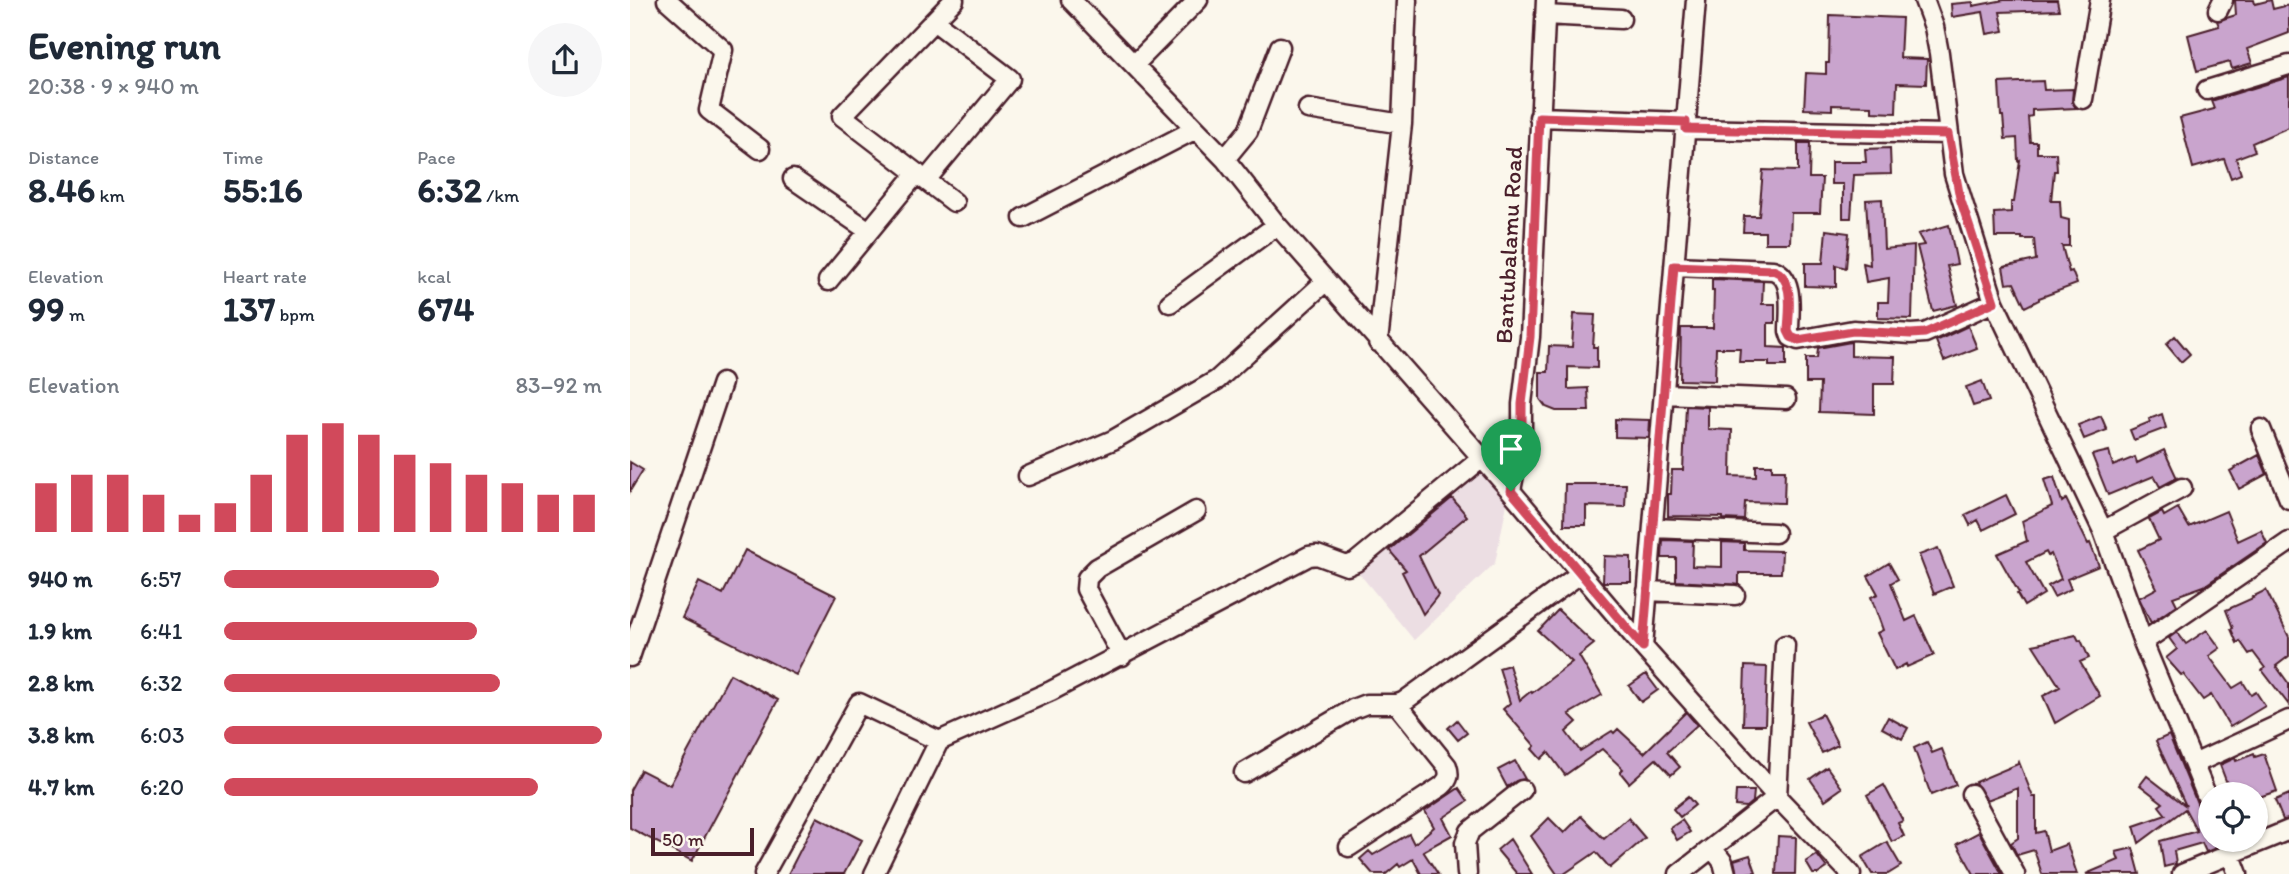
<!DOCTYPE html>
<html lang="en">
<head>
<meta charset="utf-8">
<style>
	body { margin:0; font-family:Itim,sans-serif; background:#f6f6f7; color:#1f2937; height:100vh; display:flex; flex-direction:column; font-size:26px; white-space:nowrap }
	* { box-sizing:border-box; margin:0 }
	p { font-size:23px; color:#747a83 }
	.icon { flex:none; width:38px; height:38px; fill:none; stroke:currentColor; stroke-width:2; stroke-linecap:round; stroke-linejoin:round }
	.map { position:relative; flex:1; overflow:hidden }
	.details { display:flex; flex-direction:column; background:#fff; width:630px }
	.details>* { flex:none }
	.buttons { position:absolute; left:1568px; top:782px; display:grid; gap:14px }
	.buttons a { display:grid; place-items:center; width:70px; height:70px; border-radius:50%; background:#fff; box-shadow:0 2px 5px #0004; font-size:35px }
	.scale { position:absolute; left:21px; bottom:18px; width:103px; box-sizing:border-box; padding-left:7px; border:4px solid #4a1f2b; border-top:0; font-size:19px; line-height:24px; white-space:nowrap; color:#4a1f2b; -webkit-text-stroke:5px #fbf7ec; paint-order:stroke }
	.pin { position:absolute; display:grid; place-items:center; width:60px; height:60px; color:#fff; margin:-72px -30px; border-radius:50% 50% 50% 0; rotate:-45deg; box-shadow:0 0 7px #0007 }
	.pin .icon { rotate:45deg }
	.round { display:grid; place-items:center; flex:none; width:74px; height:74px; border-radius:37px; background:#f6f6f7 }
	.head { display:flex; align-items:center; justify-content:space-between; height:119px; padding:0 28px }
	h1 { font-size:38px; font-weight:800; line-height:52px }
	.figures { display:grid; grid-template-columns:repeat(3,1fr); gap:10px; height:119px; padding:7px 28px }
	.figures div { display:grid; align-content:center }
	.figures b { font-size:35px; font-weight:800 }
	.figures small { font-size:19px; font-weight:400 }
	.figures p { font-size:19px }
	.chart { height:196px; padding:14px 28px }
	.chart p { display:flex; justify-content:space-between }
	.chart svg { width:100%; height:126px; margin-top:7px; stroke:#d1495b; stroke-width:6 }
	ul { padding:0 28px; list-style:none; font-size:23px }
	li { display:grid; grid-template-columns:112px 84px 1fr; align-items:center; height:52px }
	li i { height:18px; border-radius:9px; background:#d1495b }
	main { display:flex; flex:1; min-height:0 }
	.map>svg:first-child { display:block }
</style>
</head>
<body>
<main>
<section class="details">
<div class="head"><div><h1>Evening run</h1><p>20:38 · 9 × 940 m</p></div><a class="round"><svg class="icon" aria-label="share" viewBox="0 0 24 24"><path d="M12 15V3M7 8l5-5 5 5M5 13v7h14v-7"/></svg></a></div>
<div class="figures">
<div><p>Distance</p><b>8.46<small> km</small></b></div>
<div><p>Time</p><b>55:16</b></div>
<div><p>Pace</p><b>6:32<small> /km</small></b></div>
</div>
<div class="figures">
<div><p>Elevation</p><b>99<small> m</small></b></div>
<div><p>Heart rate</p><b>137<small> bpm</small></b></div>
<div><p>kcal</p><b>674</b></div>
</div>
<div class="chart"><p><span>Elevation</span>83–92 m</p>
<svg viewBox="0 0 160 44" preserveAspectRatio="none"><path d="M5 44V27M15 44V24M25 44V24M35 44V31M45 44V38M55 44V34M65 44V24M75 44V10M85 44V6M95 44V10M105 44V17M115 44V20M125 44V24M135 44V27M145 44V31M155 44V31"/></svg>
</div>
<ul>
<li><b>940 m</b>6:57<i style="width:57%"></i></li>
<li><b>1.9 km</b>6:41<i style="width:67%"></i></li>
<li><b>2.8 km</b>6:32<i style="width:73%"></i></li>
<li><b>3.8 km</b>6:03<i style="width:100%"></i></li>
<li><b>4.7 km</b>6:20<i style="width:83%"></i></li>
</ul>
</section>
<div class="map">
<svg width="1659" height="874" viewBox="0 0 1659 874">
	<rect width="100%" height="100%" fill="#fbf7ec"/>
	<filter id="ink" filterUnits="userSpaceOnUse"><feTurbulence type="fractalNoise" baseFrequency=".0143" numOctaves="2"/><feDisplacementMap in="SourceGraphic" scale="14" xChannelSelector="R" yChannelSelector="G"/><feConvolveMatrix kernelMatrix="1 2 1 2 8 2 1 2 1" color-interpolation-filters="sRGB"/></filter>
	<g filter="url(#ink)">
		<!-- built -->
		<path fill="#ecdee3" d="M852,467l26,32 -13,64 -81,77 -56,-68z"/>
		<!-- building -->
		<path fill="#c9a4cd" stroke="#4a1f2b" stroke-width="2" d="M1374,0h53l2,10 -59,2 4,19 -17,3 -4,-22 -31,5 -1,-13 22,-2v4z
			M1605,0h19l1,4 16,-4 2,9 16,-4v28l-42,16 5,14 -20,6 -2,-7 -33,9 -9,-36 31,-9 -2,-5 19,-6z
			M1200,15l72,3 -2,40 27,1 -1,25 -29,-1 -1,30 -24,-1v-6l-40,-1v5l-28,-1 2,-36 20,1v-11h3z
			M1659,77v50l-37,16 3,8 -19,7 5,16 -10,4 -7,-19 -31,9 -13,-50 34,-9 -3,-8z
			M1413,81l1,9 29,-1 -1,13 4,6 -44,2v6l-4,1 2,25h7v11h19l1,18h-3l-3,30h9l1,17 8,2v26h-7l7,26 3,-1 5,13 -38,14v2l-14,7 -11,-24 -8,1 -3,-17 33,-7 -2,-21h-12v-2h-27l-1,-24 17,-1v-10h3l6,-42 -2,1 -1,-23 -12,1 -2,-23h-2l-2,-33z
			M1168,143h12l-1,35h13l-2,35h-29l-1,30h-25v-11h-22l1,-16h15l4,-46 35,1z
			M1260,148l1,26 -37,1 -3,43h-8v-34h-12v-22h35l-1,-13z
			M1252,199l2,50 30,-3 -2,73 -34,-1v-16h10l1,-24 -23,4 -3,-19 7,2 -4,-65z
			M1319,225l8,39 -10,2 10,39 -24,6 -16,-65 7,-1 -6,-11z
			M1196,230l23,3 -3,35 -10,-3v22l-31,-1v-23h18z
			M1082,279l51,2 -1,23h13v19h-7v24l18,1v18h-17v-4h-30l1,-14h-24l-1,33 -35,-1 1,-52h32l1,-38h-2z
			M944,314l21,1 -2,32h4v21l-29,-1v22l20,-1 1,23h-33l-10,-4 -6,-8v-27h8l1,-26 23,1z
			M1338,326l9,22 -33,13 -8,-20z
			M1545,336l15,18 -9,8 -15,-18z
			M1221,342v14l44,1 -1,27h-20v30l-55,-2 1,-29h-14v-25h11l1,-10z
			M1352,381l7,20 -16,5 -7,-19z
			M1056,406l22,1v22l24,1 -1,46 25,1v-12h16v5h13l-1,33 -39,-1 -1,18 -21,-1v-2l-55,-1v-22h3l1,-24h11z
			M1532,414l4,14 -32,12 -4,-10 20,-8 -1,-3z
			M1471,416l6,14 -23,9 -6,-14z
			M985,419l35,1 -1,18 -34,-1z
			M1534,450l13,28 -17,9 -6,-11 -46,19 -16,-40 17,-4 4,15 22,-9 2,6z
			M1629,455l8,19 -28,15 -9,-18z
			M0,462l13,8 -13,21z
			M1424,477l8,25 4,-3 22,45 2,-1 9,23 -32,13 4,10 -17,8 -6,-11 13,-7 -10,-25 -3,2 -2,-4 -20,10 18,32 -20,12 -7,-12 2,-1 -22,-39 30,-13 -5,-20 30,-15 -8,-26z
			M935,484h61l-1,23 -39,-1v19h-22z
			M1376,495l9,19 -32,16 -5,-10 -8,5 -5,-10z
			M822,498l15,18 -48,40 19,39 -15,19 -21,-42 4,-2 -17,-20z
			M1548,508l11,19 37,-16 12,30 23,-11 6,13 -63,43 -31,11 4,8 -26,18 -12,-25 18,-10 -19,-38 21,-10 -10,-21 13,-7 2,4z
			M1033,540l30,1 -1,25 30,1v-25l22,1v7l38,1 -1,22h-42v12l-63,-4v-23h-14z
			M1308,548l15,38 -19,8 -15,-39z
			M115,550l91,46 -40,79 -114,-57 17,-36 24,12z
			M974,556l27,1v25h-28z
			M1259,563l9,16 -7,4 15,38 10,-5 18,39 -27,12 -1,-3 -11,6 -18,-37 6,-3 -12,-33 7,-3 -10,-18z
			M1636,590l23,47v19l-13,10 13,18v21l-27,-35 3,-2 -12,-16 -4,2 -9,-13 -3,2 -6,-14 2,-1 -7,-18 27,-12 -1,-1z
			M928,610l36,34 -15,12 23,39 -33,19 8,8 -11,10 14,19 32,-20 2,2 4,-4 26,24 42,-41 11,13 -30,27 13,15 -9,8 -15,-16 -27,24 -9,-11 3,-3 -21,-20 -37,26 -17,-23 -7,7 -9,-10 3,-3 -32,-37 7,-6 -11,-35 10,-3 11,35 11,-9 1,2 40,-31 -34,-31z
			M1577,630l13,18 -11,8 24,32 10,-6 8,13 5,-3 9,14 -35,21 -19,-32 -8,5 -20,-26 -2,1 -15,-17 11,-9 -8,-11 8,-6 9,12z
			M1446,635l3,6 2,-1 8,18 -9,4 20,34 -45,27 -12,-27 17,-9 -27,-42z
			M1115,666l22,1 -2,58h-22z
			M100,674l48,26 -86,161 -62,-33v-38l11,-20 29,15z
			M1016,674l12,16 -17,12 -12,-16z
			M1192,714l16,31 -16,8 -16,-31z
			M1258,717l20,11 -6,11 -20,-11z
			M827,720l10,13 -9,7 -10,-12z
			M1539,735l30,73 5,5 6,3v24h3l3,8 -10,4 -4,-9 -28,8 2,13 -12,3 -4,-26 37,-10 -12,-22 -46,34 -5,-17 32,-11 -7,-9 4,-3 -23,-18 7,-9 39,30 -30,-65z
			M1297,742l5,11 10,-4 14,36 -25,10 -17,-47z
			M1624,754l1,3 9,-3 13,37 -21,7v-4h-25l-11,-29 15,-7 1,3z
			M885,761l10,18 -9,2 -9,6 -9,-17z
			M1389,762l14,35h3v36l8,-2 5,20 18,-7 10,30h-35l-8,-24 -17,5 -6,-12 7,-5v-50l-31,12 -11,-16 -1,-2 43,-18z
			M1197,767l15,21 -17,12 -15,-21z
			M1254,785l19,36 -5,2 6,13 -12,6 -25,-47z
			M829,788l9,13 -25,17 9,17 -29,16 15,23h-17l-8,-15 -13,8 -2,-3 -12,10h-13l-13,-15 9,-8 4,4 36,-21 5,10 20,-17 -9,-16z
			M1106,791h18l-1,10 -7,6 -11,-1z
			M1659,794v25l-6,1 -8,-20z
			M1058,797l7,8 -15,12 -7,-8z
			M951,816l23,23 24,-21 17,20 -35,30 -14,-16 -32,22h-7l-26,-38 18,-18 15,15z
			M187,817l45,23 -18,34h-56z
			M1052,820l8,12 -13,8 -7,-12z
			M1349,832l23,42h-28l-17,-30z
			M1148,836l18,1 -1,37h-19z
			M880,839l22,35h-15l-20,-24z
			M1257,842l14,24 -13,8h-16l-10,-17z
			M1503,848l7,26h-54l33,-14 -3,-8z
			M1120,855l6,17 -19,2 -3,-14z
			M1187,855l10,13 -9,6h-5l-7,-12z"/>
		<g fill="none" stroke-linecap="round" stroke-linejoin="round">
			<defs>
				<path id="minor" d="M37,0l56,50 -14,60 51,39
					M324,0l-112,116 112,86
					M441,0l154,159 52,66 234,266 132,156 134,150 74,77
					M1294,0l10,27 5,26 15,121 40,128 109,229 40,111 67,162
					M1588,10l5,-10
					M915,15l76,4
					M504,65l64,-65
					M1577,90l82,-25
					M1453,99l17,-99
					M678,109l94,15
					M909,117l147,5
					M1056,129l262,5
					M595,159l23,-28 32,-84
					M163,179l76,52
					M296,180l84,-101 -76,-58
					M393,218l173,-89
					M1044,266l99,4c22,7 16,42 16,61l2,6 7,3 55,-10 58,4 14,-1 69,-31
					M198,281l89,-108
					M540,303l107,-78
					M748,342l24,-218 5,-124
					M1034,394l122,5
					M1631,429l28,70
					M398,476l85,-36 104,-60 109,-99
					M881,491l11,-59v-28l8,-67 16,-337
					M1023,528l122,5
					M1473,531l79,-43
					M1017,591l88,4
					M1513,642l146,-100
					M1013,647l53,-647
					M492,656l-36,-67 1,-11 10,-10 99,-57
					M0,657l92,-274
					M1564,764l95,-44
					M614,773l109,-64 13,-5h31l6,-2 177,-128
					M1341,794l44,80
					M1595,840l13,34
					M719,847l93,-61c7,-7 8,-11 5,-20l-50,-62
					M1082,848l11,14 3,12
					M134,874l95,-171 80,38
					M244,874l65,-133 112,-50 258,-135 8,-1 30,11 9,-4 126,-104
					M837,874l-2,-31 5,-12 52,-41
					M1049,874l98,-77 8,-152
					M1552,874l107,-44"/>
			</defs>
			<!-- minor casing -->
			<use href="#minor" stroke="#4a1f2b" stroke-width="23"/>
			<!-- minor -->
			<use href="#minor" stroke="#fbf7ec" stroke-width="18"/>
		</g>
	</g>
	<g fill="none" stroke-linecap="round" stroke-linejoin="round" filter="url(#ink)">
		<defs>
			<path id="route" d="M909,117l147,5v7l262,5 12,64 34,104 -69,31 -14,1 -58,-3 -55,9 -7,-3 -3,-6c1,-20 7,-54 -15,-61l-99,-4 -31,381 -132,-156 11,-59v-28l8,-67z"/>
		</defs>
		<!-- route casing -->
		<use href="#route" stroke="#fff" stroke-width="14"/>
		<!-- route -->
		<use href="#route" stroke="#d1495b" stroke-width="9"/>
	</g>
	<g text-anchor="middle" stroke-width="7" stroke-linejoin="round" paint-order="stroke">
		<!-- street labels -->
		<g font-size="24" fill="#4a1f2b" stroke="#fbf7ec">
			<text transform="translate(879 245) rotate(-87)" y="8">Bantubalamu Road</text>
		</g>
	</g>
</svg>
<div class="buttons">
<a><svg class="icon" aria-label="locate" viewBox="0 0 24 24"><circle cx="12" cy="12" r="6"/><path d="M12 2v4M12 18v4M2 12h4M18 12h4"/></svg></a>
</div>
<div class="scale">50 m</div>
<div class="pin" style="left:881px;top:491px;background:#1e9e55"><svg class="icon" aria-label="arrive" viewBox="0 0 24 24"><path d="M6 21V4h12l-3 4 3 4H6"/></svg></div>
</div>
</main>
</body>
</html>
